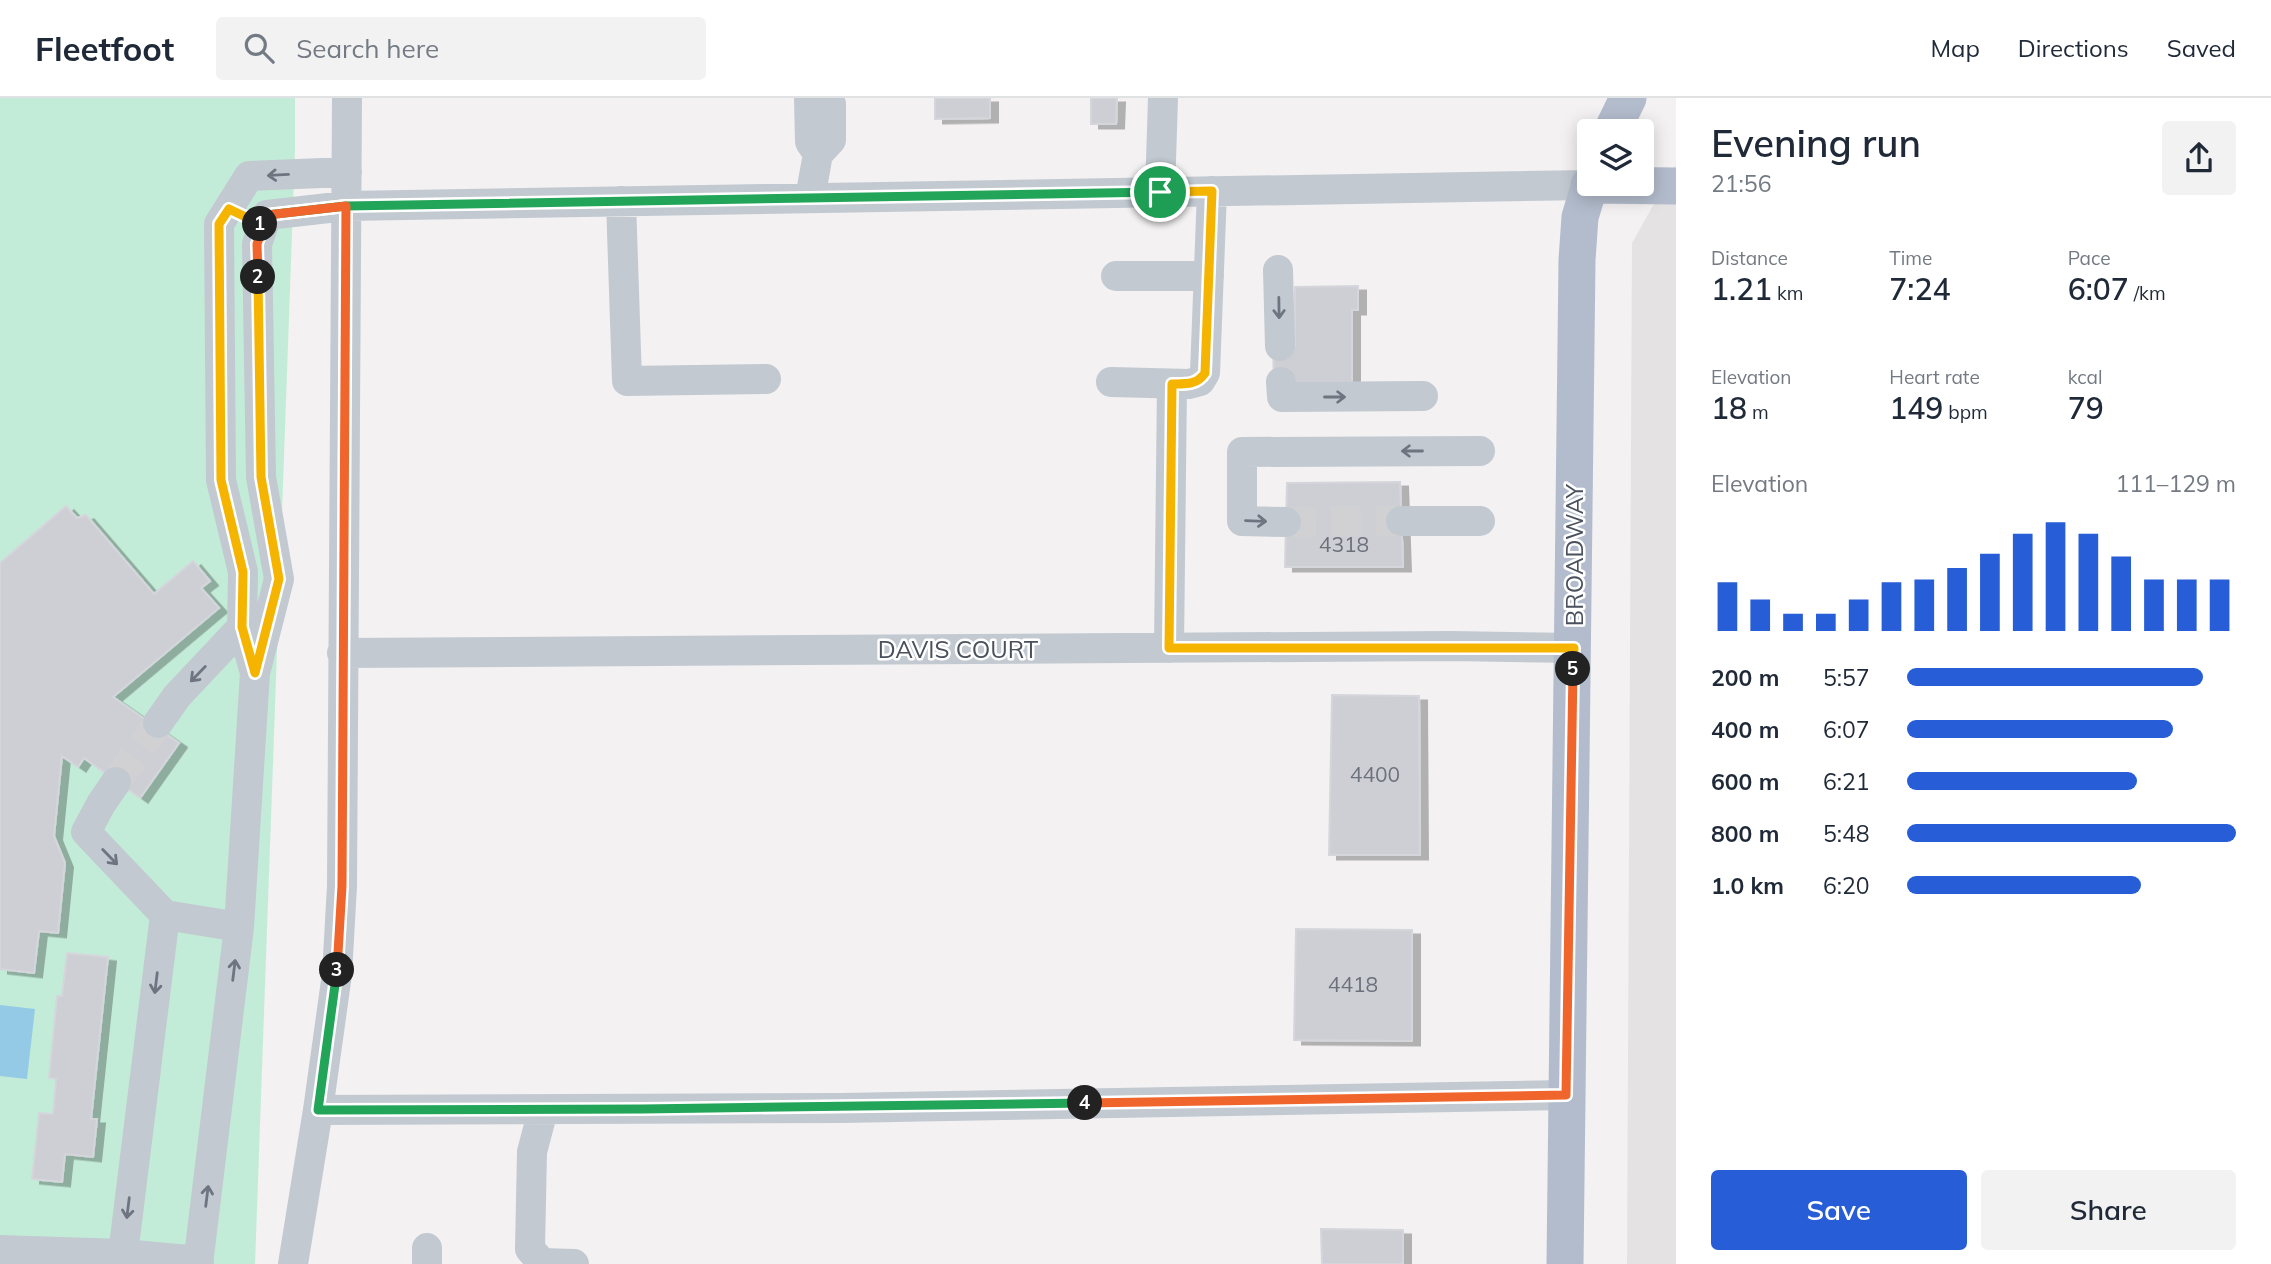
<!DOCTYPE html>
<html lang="en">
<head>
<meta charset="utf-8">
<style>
	body { margin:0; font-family:Mulish,sans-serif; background:#f2f2f3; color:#1f2937; height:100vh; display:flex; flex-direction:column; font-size:26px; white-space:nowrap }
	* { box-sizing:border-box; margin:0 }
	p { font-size:23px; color:#747a83 }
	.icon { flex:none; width:38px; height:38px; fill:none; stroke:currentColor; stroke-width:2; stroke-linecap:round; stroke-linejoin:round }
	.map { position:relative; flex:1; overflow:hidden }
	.side { display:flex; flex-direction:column; background:#fff; width:595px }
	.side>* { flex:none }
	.buttons { position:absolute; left:1577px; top:21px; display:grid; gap:14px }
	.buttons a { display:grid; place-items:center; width:77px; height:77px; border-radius:7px; background:#fff; box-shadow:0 4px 18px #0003; font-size:35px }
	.pin { position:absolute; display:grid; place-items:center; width:60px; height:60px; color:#fff; margin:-30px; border:4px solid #fff; border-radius:50%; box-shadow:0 2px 7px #0007 }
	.km { position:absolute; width:35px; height:35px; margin:-18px; border-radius:50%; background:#222; color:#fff; font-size:19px; line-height:35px; text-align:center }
	.round { display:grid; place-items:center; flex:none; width:74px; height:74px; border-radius:7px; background:#f2f2f3 }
	.overview { display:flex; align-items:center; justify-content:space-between; height:119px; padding:0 35px }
	h1 { font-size:38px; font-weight:600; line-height:52px }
	.metrics { display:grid; grid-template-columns:repeat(3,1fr); gap:10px; height:119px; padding:7px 35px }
	.metrics div { display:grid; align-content:center }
	.metrics b { font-size:30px; font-weight:600 }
	.metrics small { font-size:19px; font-weight:400 }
	.metrics p { font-size:19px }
	.chart { height:196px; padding:14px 35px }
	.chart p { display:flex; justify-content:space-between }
	.chart svg { width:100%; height:126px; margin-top:7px; stroke:#275dd6; stroke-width:6 }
	.primary-button { display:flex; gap:14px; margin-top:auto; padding:14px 35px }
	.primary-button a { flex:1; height:80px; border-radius:7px; background:#275dd6; color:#fff; font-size:28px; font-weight:600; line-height:80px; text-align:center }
	.primary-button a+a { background:#f2f2f3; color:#1f2937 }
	ul { padding:0 35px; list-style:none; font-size:23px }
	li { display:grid; grid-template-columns:112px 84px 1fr; align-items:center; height:52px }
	li i { height:18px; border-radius:9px; background:#275dd6 }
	header { display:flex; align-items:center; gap:42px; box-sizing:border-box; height:98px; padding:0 35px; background:#fff; border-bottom:2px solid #e0e1e3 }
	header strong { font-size:33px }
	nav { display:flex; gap:38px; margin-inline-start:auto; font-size:24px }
	.search { width:490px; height:63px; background:#f2f2f3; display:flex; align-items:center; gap:18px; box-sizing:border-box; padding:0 24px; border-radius:7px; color:#747a83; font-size:26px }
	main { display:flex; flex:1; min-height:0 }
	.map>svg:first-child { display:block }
</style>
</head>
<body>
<header>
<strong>Fleetfoot</strong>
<div class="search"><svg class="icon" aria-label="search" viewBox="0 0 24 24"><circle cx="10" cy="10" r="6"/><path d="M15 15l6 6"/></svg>Search here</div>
<nav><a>Map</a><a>Directions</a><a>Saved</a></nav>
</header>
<main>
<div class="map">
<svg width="1676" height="1166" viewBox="0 0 1676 1166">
	<defs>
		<filter id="shadow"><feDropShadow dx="8" dy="4.5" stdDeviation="0" flood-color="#0004"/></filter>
	</defs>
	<rect width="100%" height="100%" fill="#f3f1f1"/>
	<!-- education -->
	<path fill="#e4e2e2" d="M1676,67v1099h-49l5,-1021z"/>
	<!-- green -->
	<path fill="#c3ecd8" d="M0,0h295v52l-40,1114h-255z"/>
	<!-- water -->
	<path fill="#94cae6" d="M0,907l35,4 -8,70 -27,-3z"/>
	<!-- building -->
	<path fill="#cecfd5" stroke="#d5d6db" stroke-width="2" filter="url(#shadow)" d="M935,0h55v20l-55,1z
		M1091,0h26l-1,26h-25z
		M1358,188v24h-6v72l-78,1 -1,-37h22v-59z
		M1400,384l3,85h-118l2,-84z
		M66,408l11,12 9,-3 68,79 39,-33 17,20 -9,7 18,20 -106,89 66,46 -39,55 -56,-40 -6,9 -16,-11 -8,80 11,27 -7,70 -19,-2 -5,42 -34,-4v-406z
		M1332,597l87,1 1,159h-91z
		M1296,831l116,1v111l-118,-1z
		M67,855l41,4 -17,162h6l-4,38 -28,-3 -3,28 -30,-3 7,-66 14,1 3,-35 -7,-1 8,-82h5z
		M1321,1131l82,1v34h-81z"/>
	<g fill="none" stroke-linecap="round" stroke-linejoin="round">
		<!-- minor-tunnel -->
		<path stroke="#d1d1d3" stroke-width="30" stroke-dasharray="30 15" stroke-linecap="butt" d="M1286,424l115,-1
			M116,684l42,-59"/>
		<!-- minor -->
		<path stroke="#c2c9d1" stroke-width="30" d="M809,0l1,44 8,12
			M1160,94l3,-94
			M810,100l8,-44 13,-14v-36l-3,-6
			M621,103l6,180 139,-2
			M1278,172l2,76
			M1116,178h93
			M1111,284l78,2 11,-3 5,-8 7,-182
			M1281,284l1,15 141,-1
			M1401,423h79
			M1286,424l-44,-1v-69l238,-1
			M1169,550l3,-264
			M342,555l1108,-7 124,2
			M255,575l-13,-46 1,-55 -22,-92 -2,-256 30,-48 98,-4
			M158,625l19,-27 65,-69
			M116,684l-15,22 -15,28 79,83 74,12
			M318,1012l523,-2 725,-13
			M543,1012l-11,42 -2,97 12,14 32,1
			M427,1150v16
			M0,1152l123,4 42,-339
			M123,1156l76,7
			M198,1166l41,-337 16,-254 24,-94 -18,-102 -4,-233 10,-29 79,-9 1243,-21
			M293,1166l25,-154 19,-136 5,-88 5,-788"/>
		<!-- major -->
		<path stroke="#b3bccd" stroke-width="37" d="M1612,33l16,-33
			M1589,87l87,1
			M1565,1166l12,-1004 3,-43 10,-33"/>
	</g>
	<!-- one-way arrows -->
	<defs><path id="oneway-shaft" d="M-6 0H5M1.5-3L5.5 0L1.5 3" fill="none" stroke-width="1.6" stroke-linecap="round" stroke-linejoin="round" transform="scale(1.75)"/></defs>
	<g stroke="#6e7580">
		<use href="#oneway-shaft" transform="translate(278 77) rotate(177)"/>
		<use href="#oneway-shaft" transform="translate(1279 210) rotate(89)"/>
		<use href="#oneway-shaft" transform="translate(1335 299)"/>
		<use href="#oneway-shaft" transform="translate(1412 353) rotate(180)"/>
		<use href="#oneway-shaft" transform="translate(1256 423) rotate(2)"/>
		<use href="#oneway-shaft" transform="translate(198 576) rotate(134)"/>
		<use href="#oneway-shaft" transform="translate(110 759) rotate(46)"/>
		<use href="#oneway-shaft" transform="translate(234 872) rotate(-83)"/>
		<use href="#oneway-shaft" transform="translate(156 885) rotate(97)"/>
		<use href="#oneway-shaft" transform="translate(207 1098) rotate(-83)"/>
		<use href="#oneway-shaft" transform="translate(128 1110) rotate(97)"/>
	</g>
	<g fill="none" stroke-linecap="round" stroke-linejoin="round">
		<defs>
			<path id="split-1" d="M260,126l3,1 4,-10 79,-9 814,-14"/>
			<path id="split-2" d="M258,179l3,200 18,102 -24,94 -13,-46 1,-55 -22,-92 -2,-256 10,-15 31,15"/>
			<path id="split-3" d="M258,179l-1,-33 10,-29 79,-9 -4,680 -5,84"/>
			<path id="split-4" d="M337,872l-19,140 324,-1 443,-6"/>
			<path id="split-5" d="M1085,1005l481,-8 7,-426"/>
			<path id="split-6" d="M1160,94l52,-1 -7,182c-8,12 -19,11 -33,11l-3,264h405l-1,21"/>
		</defs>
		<!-- split-1 casing -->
		<use href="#split-1" stroke="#fff" stroke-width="14"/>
		<!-- split-2 casing -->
		<use href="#split-2" stroke="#fff" stroke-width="14"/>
		<!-- split-3 casing -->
		<use href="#split-3" stroke="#fff" stroke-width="14"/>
		<!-- split-4 casing -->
		<use href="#split-4" stroke="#fff" stroke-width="14"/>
		<!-- split-5 casing -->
		<use href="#split-5" stroke="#fff" stroke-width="14"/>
		<!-- split-6 casing -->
		<use href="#split-6" stroke="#fff" stroke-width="14"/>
		<!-- split-1 -->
		<use href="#split-1" stroke="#22a559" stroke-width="9"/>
		<!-- split-2 -->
		<use href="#split-2" stroke="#f5b400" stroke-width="9"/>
		<!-- split-3 -->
		<use href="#split-3" stroke="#f0652b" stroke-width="9"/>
		<!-- split-4 -->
		<use href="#split-4" stroke="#22a559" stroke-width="9"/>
		<!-- split-5 -->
		<use href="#split-5" stroke="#f0652b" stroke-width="9"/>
		<!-- split-6 -->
		<use href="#split-6" stroke="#f5b400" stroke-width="9"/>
	</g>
	<g text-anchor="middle" stroke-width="5" stroke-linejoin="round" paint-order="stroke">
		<!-- number labels -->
		<g font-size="21" fill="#6b707b">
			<text x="1344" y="454">4318</text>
			<text x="1375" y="684">4400</text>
			<text x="1353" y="894">4418</text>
		</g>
		<!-- street labels -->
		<g font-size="24" fill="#4a515d" stroke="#fff">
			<text transform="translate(1575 457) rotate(-90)" y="8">BROADWAY</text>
			<text x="958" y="560">DAVIS COURT</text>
		</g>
	</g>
</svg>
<div class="buttons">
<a><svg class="icon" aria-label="layers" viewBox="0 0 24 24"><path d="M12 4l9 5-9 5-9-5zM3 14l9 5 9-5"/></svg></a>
</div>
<div class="pin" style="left:1160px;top:94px;background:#1e9e55"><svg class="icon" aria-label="arrive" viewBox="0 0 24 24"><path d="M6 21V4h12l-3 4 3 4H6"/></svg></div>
<b class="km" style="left:260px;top:126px">1</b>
<b class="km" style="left:258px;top:179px">2</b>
<b class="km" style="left:337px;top:872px">3</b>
<b class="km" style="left:1085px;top:1005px">4</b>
<b class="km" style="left:1573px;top:571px">5</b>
</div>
<section class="side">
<div class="overview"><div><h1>Evening run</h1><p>21:56</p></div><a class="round"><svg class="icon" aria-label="share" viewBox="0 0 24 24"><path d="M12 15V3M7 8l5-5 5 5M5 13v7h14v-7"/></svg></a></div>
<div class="metrics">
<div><p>Distance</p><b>1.21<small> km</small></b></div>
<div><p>Time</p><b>7:24</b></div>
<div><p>Pace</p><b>6:07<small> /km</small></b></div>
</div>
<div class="metrics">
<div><p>Elevation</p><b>18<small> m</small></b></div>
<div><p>Heart rate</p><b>149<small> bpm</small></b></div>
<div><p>kcal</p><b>79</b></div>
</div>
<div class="chart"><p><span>Elevation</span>111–129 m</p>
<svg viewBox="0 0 160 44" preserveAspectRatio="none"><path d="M5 44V27M15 44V33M25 44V38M35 44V38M45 44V33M55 44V27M65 44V26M75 44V22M85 44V17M95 44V10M105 44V6M115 44V10M125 44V18M135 44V26M145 44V26M155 44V26"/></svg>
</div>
<ul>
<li><b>200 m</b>5:57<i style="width:90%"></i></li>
<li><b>400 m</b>6:07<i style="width:81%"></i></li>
<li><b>600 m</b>6:21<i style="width:70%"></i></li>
<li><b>800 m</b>5:48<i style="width:100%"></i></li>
<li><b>1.0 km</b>6:20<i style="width:71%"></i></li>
</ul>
<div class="primary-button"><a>Save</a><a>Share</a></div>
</section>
</main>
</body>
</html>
